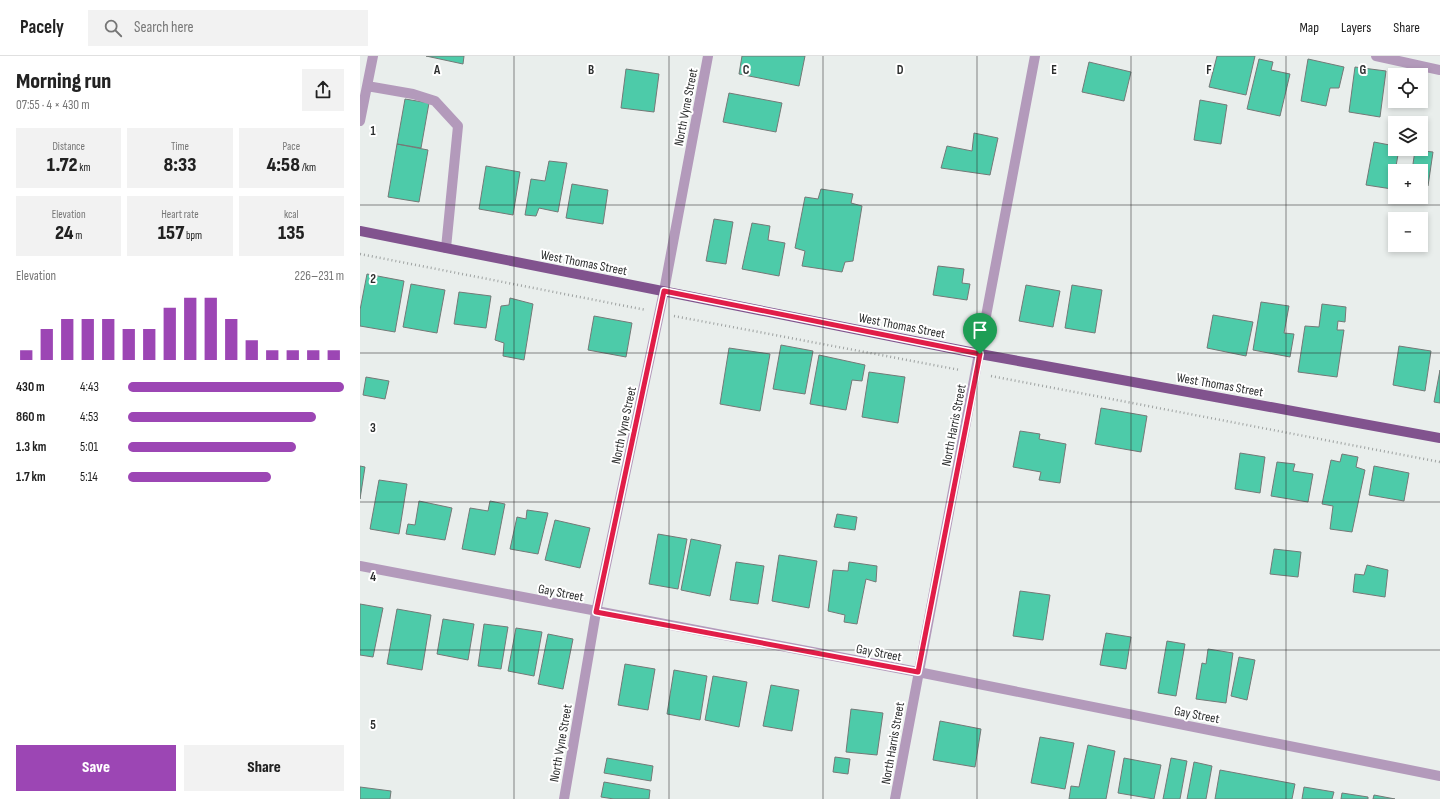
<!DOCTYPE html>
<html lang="en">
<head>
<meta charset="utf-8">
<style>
	body { margin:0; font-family:"Sofia Sans Condensed",sans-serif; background:#f2f2f2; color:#222; height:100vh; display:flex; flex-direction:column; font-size:15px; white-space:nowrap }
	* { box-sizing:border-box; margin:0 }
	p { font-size:13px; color:#767676 }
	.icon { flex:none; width:22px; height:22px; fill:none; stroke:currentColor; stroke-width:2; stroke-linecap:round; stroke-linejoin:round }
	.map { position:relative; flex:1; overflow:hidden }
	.sheet { display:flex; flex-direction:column; background:#fff; width:360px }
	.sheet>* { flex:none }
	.buttons { position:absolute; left:1028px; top:12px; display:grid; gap:8px }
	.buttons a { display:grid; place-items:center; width:40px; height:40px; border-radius:0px; background:#fff; box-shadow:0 2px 6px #0003; font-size:20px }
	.pin { position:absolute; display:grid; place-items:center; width:34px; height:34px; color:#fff; margin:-41px -17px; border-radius:50% 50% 50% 0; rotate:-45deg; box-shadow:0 0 4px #0007 }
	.pin .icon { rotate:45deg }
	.round { display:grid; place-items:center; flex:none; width:42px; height:42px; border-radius:0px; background:#f2f2f2 }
	.summary { display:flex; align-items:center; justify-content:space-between; height:68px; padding:0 16px }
	h1 { font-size:22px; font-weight:800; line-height:30px }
	.figures { display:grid; grid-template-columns:repeat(3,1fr); gap:6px; height:68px; padding:4px 16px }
	.figures div { display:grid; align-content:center; border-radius:0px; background:#f2f2f2; text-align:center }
	.figures b { font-size:20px; font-weight:800 }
	.figures small { font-size:11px; font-weight:400 }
	.figures p { font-size:11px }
	.chart { height:112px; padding:8px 16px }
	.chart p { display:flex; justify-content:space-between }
	.chart svg { width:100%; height:72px; margin-top:4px; stroke:#9c46b4; stroke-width:6 }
	.button { display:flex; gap:8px; margin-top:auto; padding:8px 16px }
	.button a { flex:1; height:46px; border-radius:0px; background:#9c46b4; color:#fff; font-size:16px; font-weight:800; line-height:46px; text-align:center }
	.button a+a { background:#f2f2f2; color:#222 }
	ul { padding:0 16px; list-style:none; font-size:13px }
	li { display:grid; grid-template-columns:64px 48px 1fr; align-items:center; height:30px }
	li i { height:10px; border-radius:5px; background:#9c46b4 }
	header { display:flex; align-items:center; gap:24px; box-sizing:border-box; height:56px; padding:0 20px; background:#fff; border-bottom:1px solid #e0e0e0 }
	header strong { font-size:19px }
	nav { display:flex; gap:22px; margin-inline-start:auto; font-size:14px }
	.search { width:280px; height:36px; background:#f2f2f2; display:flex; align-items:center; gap:10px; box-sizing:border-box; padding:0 14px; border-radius:0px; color:#767676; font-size:15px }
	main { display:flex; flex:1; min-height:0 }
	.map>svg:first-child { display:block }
</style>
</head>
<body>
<header>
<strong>Pacely</strong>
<div class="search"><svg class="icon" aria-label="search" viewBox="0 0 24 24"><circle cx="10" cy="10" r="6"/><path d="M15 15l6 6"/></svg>Search here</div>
<nav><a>Map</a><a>Layers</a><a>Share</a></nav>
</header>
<main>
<section class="sheet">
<div class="summary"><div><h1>Morning run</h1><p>07:55 · 4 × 430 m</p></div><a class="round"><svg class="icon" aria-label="share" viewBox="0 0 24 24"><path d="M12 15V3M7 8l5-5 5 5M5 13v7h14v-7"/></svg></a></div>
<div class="figures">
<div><p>Distance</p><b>1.72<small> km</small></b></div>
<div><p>Time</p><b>8:33</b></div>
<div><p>Pace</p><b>4:58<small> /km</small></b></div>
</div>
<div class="figures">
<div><p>Elevation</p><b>24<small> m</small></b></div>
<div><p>Heart rate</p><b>157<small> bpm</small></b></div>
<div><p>kcal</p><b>135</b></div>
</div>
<div class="chart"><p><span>Elevation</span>226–231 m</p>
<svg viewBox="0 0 160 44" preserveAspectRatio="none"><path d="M5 44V38M15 44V25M25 44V19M35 44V19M45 44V19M55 44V25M65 44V25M75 44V12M85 44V6M95 44V6M105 44V19M115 44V32M125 44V38M135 44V38M145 44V38M155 44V38"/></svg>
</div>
<ul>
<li><b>430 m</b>4:43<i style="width:100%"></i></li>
<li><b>860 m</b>4:53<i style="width:87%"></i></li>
<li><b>1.3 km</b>5:01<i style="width:78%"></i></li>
<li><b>1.7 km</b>5:14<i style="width:66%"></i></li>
</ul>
<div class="button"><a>Save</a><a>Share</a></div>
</section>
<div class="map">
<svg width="1080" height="743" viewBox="0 0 1080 743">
	<rect width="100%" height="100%" fill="#e9eeec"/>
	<!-- building -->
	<path fill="#4dcba9" stroke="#747977" d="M66,0h38l-1,8z
		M382,0h63l-6,30 -60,-12z
		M857,0h38l-9,39 -37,-8z
		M899,3l14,3 -2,8 19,4 -10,42 -33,-7z
		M948,3l36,8 -5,21h-9l-4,18 -25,-5z
		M729,6l42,10 -7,29 -42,-9z
		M995,11l31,4 -6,46 -31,-5z
		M266,13l33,5 -5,38 -33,-4z
		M369,37l53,10 -6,29 -53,-10z
		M45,43l24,4 -8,45 -24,-4z
		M840,44l27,5 -6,39 -27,-4z
		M614,77l24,5 -8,37 -49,-7 6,-22 25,5z
		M1014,86l21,4v3h4l-7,40 -26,-4z
		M37,88l31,6 -9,52 -31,-5z
		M1055,94l18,2 -5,34 -7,-1v-14h-9z
		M189,105l18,2 -9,49 -19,-4 -3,8 -11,-1 6,-36 14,2z
		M126,110l34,6 -7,43 -34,-6z
		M212,128l36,6 -5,34 -37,-6z
		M461,133l32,5 -2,9 11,3 -9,55 -8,1 -3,10 -40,-6 3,-15 -10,-3 10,-51 13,2z
		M354,163l19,3 -7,42 -20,-3z
		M392,167l18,3 -2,14 17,3 -6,33 -37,-7z
		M578,210l26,3 -2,14 8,1 -3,16 -34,-5z
		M7,218l37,7 -9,51 -35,-6v-16z
		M51,228l34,6 -8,43 -34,-6z
		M666,229l34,6 -7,36 -34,-6z
		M712,229l30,5 -7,43 -30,-5z
		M99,236l32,4 -5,32 -32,-4z
		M150,242l23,6 -9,56 -21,-4 1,-13 -9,-3 6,-34 8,-1z
		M901,246l28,4 -5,27 10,1 -4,23 -37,-7z
		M962,248l24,3 -1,15 -7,-1 -1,9h7l-7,47 -39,-5 7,-46 14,1z
		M853,259l40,7 -7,34 -39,-8z
		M234,260l38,7 -6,34 -38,-7z
		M421,289l32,6 -8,43 -32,-5z
		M1039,290l32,5 -6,40 -32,-6z
		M369,292l41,6 -10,57 -40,-7z
		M459,299l46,10 -3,16 -10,-1 -6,30 -36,-6z
		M1080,314v33l-6,-1z
		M509,316l36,5 -7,46 -36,-6z
		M6,321l23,4 -4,18 -22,-4z
		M741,352l46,8 -6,36 -46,-8z
		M660,375l20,3 -1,5 27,5 -6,39 -21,-3 2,-8 -28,-5z
		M880,397l25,4 -5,36 -25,-4z
		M982,398l16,3 -2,10 9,3 -13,62 -22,-3 3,-23 -11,-2 9,-44 9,2z
		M917,406l18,2 -2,7 20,3 -5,28 -37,-6z
		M0,410l5,1 -5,32z
		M1014,410l35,7 -5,28 -35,-6z
		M19,424l28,4 -8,50 -29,-5z
		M59,445l33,7 -7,32 -39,-6 2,-10 7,1z
		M130,445l15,3 -10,51 -33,-6 8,-41 18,3z
		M167,454l21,3 -10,41 -28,-5 7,-32 9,2z
		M477,458l20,3 -2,13 -21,-3z
		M195,464l35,8 -10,40 -35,-8z
		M298,478l29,5 -9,50 -29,-5z
		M331,483l30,6 -11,51 -29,-6z
		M914,493l27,3 -3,25 -28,-3z
		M419,499l38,6 -8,47 -37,-7z
		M376,506l28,4 -6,38 -28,-4z
		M489,506l28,4 -1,16 -10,-3 -9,45 -13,-2 1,-7 -17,-4 5,-41 15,1z
		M1007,509l21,5 -3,27 -32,-5 2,-18 9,1z
		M660,535l30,4 -7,45 -30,-4z
		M0,548l23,4 -10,49 -13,-2z
		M37,553l34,6 -9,55 -35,-6z
		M83,563l31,5 -6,36 -31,-6z
		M124,568l24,3 -7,42 -23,-3z
		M156,572l26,4 -8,44 -26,-5z
		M746,577l25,4 -5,32 -26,-4z
		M188,578l25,5 -10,50 -25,-5z
		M807,585l18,3 -9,52 -18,-3z
		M848,593l25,4 -7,50 -30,-4 6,-36 4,1z
		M879,601l16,3 -8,40 -16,-4z
		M265,608l30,5 -7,41 -30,-5z
		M314,614l33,6 -7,44 -33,-6z
		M353,620l34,6 -8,45 -34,-7z
		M411,629l28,5 -7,41 -29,-5z
		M491,653l32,4 -6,42 -31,-3z
		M580,665l41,8 -6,38 -42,-7z
		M680,681l34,6 -9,46 -34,-6z
		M728,689l27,6 -9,48h-37l2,-13 8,1z
		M475,701l15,2 -2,15 -15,-2z
		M247,702l46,8 -2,15 -47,-8z
		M764,702l37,7 -7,34 -36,-6z
		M811,702l16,3 -7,38h-17z
		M834,706l18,4 -6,33h-19z
		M860,714l75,14 -3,15h-77z
		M244,726l46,8 -1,9h-35l-13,-2z
		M0,731l31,4 -1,8h-30z
		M944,731l30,5 -2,7h-30z
		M982,737l26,4v2h-27z
		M1014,739l21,4h-22z"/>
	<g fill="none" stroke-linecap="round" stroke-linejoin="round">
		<!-- path -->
		<path stroke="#9ea2a1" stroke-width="2.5" stroke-dasharray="1 3" stroke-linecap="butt" d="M0,198l286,56
			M314,260l286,54
			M631,320l449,86"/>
		<!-- minor -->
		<path stroke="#b39abb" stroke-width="10" d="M1016,0l64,14
			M7,30l46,8 22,7 23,25 -12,122
			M0,65l13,-65
			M0,510l558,106 522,104
			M204,743l32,-187 68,-321 44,-235
			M535,743l140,-743"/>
		<!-- major -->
		<path stroke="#81538e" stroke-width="10" d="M0,175l620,123 460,84"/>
	</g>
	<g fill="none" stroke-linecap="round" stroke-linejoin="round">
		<defs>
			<path id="route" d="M304,235l316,63 -62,318 -322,-60z"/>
		</defs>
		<!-- route casing -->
		<use href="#route" stroke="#fff" stroke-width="8"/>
		<!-- route -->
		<use href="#route" stroke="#e11d48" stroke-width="5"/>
	</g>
	<!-- grid -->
	<path fill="none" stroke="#2c2e2e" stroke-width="1" stroke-opacity="0.55" d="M154,0v743M309,0v743M463,0v743M617,0v743M771,0v743M926,0v743M0,149h1080M0,297h1080M0,446h1080M0,594h1080"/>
	<g text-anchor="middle" stroke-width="4" stroke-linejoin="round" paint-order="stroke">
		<!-- street labels -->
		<g font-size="13" fill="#2c2e2e" stroke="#fff">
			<text transform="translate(325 51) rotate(-79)" y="5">North Vyne Street</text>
			<text transform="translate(224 206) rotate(11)" y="5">West Thomas Street</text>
			<text transform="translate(542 269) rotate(11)" y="5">West Thomas Street</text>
			<text transform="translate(860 328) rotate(10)" y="5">West Thomas Street</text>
			<text transform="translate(263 369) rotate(-78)" y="5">North Vyne Street</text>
			<text transform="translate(593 369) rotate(-79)" y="5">North Harris Street</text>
			<text transform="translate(201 536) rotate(11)" y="5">Gay Street</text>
			<text transform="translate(519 596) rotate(11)" y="5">Gay Street</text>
			<text transform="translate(837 658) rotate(11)" y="5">Gay Street</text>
			<text transform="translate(200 687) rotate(-80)" y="5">North Vyne Street</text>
			<text transform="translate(532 687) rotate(-80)" y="5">North Harris Street</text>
		</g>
	</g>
	<g font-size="13" text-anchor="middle" font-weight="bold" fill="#2c2e2e" stroke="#fff" stroke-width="4" stroke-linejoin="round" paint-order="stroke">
		<text x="77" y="18">A</text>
		<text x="231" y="18">B</text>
		<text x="386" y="18">C</text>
		<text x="540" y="18">D</text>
		<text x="694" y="18">E</text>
		<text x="849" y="18">F</text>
		<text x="1003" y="18">G</text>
		<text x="13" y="79">1</text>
		<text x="13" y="227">2</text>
		<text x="13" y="376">3</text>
		<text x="13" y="525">4</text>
		<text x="13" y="673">5</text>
	</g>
</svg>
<div class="buttons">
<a><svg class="icon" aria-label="locate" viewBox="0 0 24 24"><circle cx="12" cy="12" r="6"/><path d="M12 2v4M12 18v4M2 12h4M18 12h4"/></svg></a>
<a><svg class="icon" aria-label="layers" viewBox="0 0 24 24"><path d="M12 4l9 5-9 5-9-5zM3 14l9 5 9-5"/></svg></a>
<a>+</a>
<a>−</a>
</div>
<div class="pin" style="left:620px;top:298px;background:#1e9e55"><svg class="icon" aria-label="arrive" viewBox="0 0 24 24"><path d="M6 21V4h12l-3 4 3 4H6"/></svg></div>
</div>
</main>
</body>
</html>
